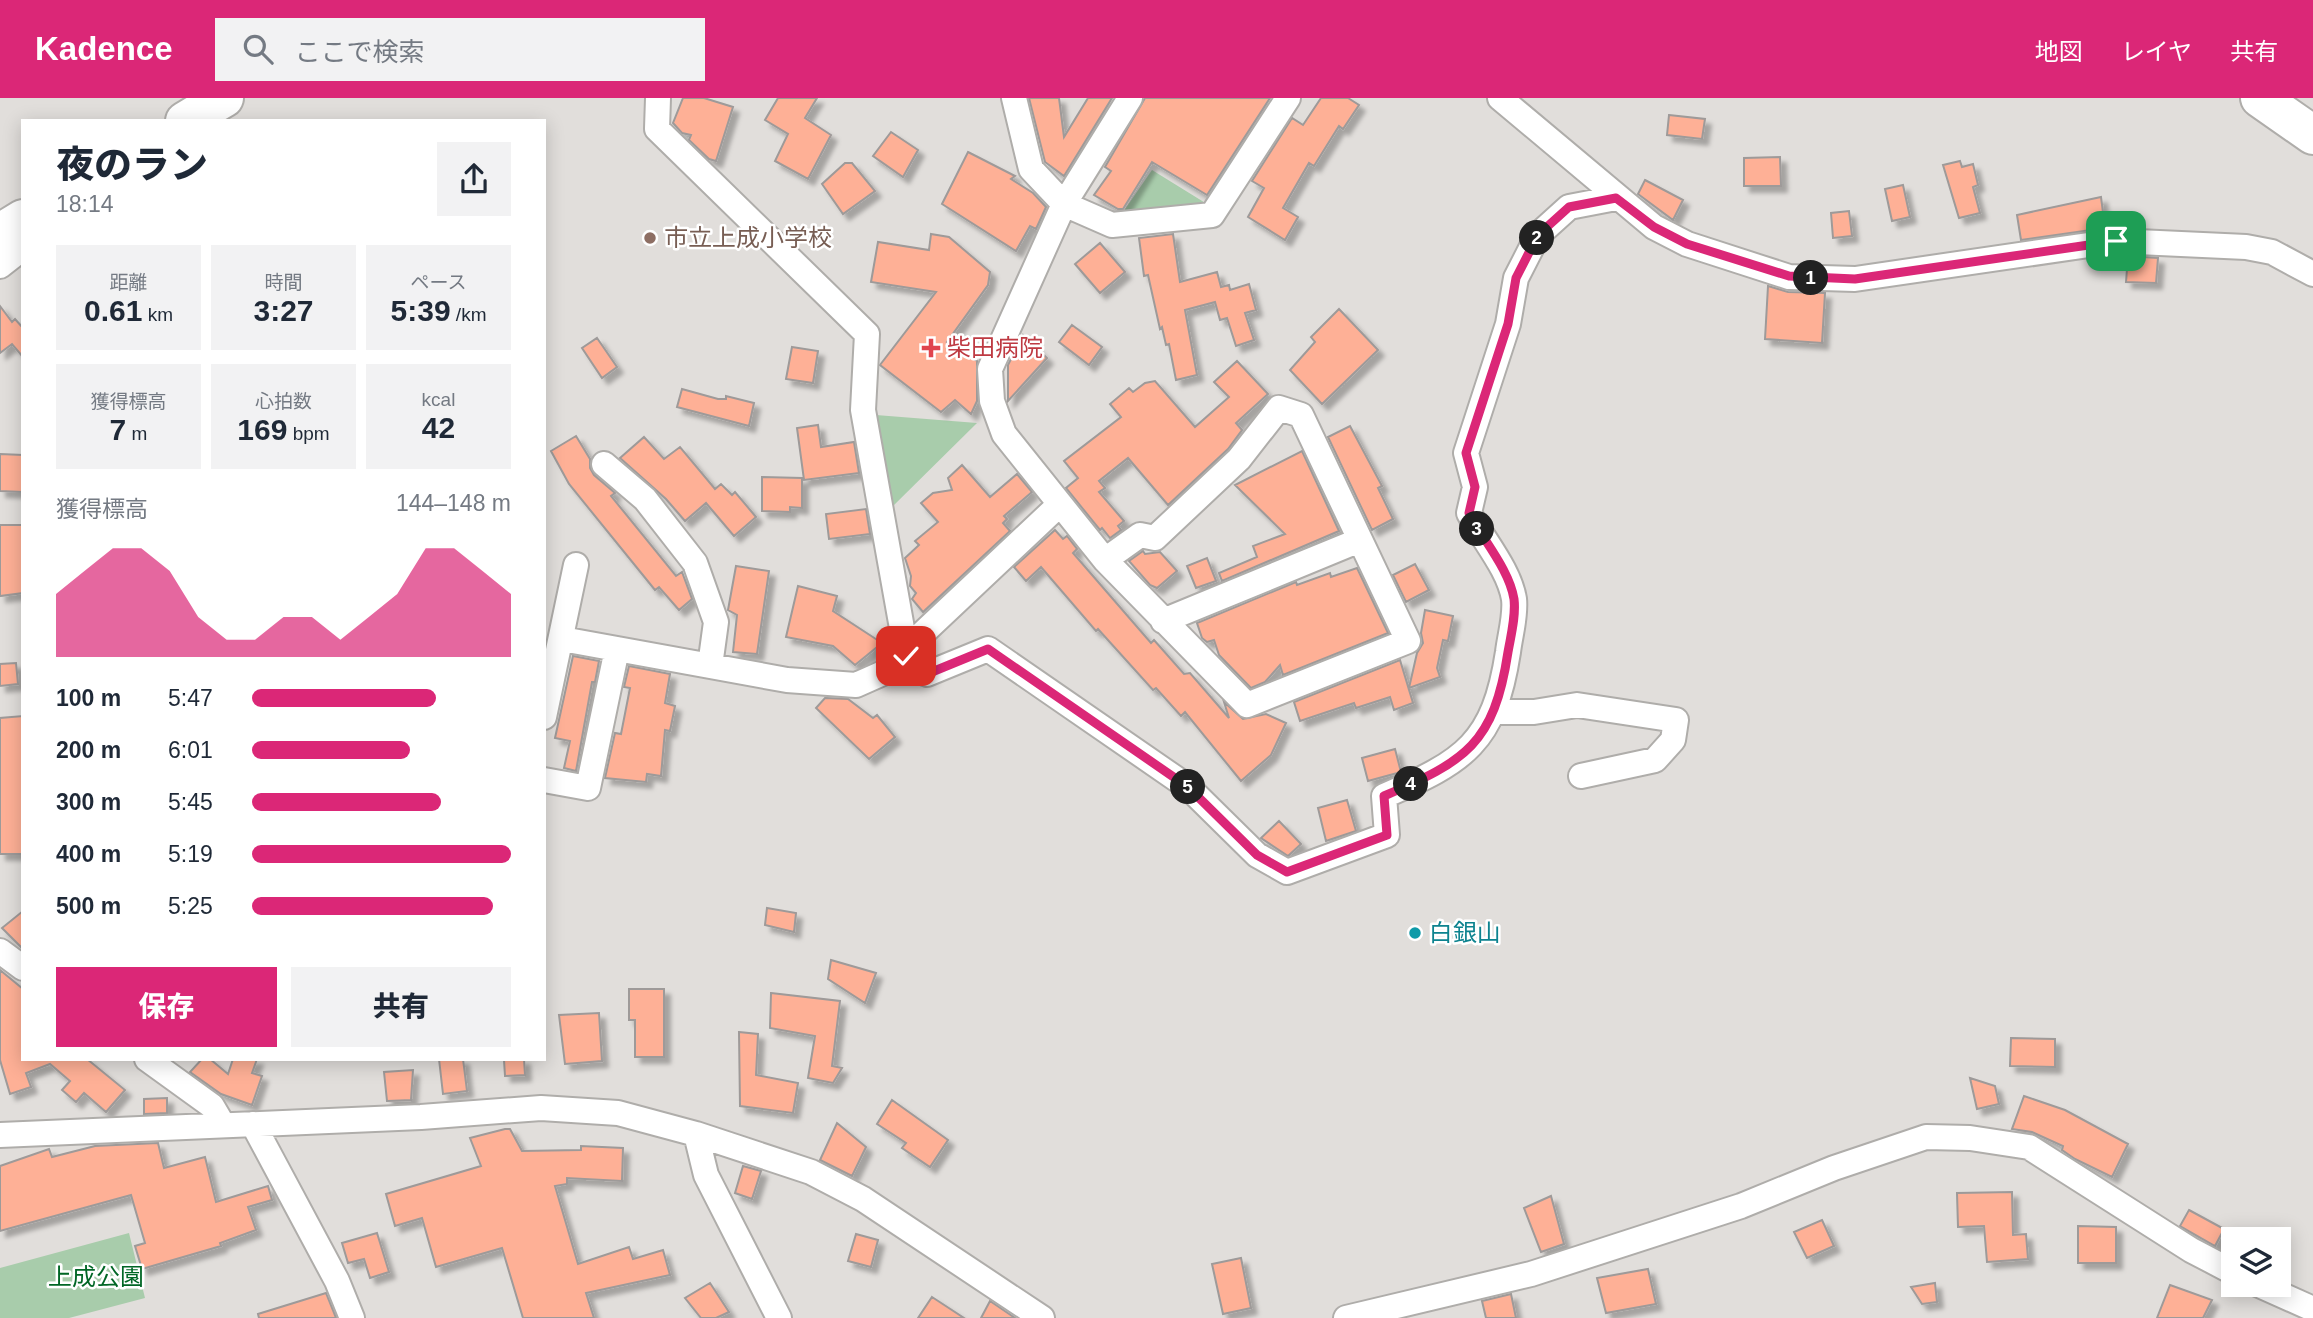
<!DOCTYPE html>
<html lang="ja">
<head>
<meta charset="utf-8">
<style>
	body { margin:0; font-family:Arial,"Noto Sans JP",sans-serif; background:#f2f2f3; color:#1f2937; height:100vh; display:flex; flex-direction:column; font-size:26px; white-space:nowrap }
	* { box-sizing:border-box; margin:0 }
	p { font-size:23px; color:#747a83 }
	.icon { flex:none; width:38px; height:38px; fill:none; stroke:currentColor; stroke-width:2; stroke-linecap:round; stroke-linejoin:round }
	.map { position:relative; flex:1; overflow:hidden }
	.details { position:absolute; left:21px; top:21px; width:525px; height:942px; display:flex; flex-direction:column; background:#fff; border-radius:0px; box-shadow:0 4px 18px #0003 }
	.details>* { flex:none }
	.tools { position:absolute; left:2221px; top:1129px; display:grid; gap:14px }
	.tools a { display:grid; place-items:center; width:70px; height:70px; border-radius:0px; background:#fff; box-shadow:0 4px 18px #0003; font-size:35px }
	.pin { position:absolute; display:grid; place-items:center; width:60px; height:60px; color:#fff; margin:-30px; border-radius:14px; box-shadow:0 4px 10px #0006 }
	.km { position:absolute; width:35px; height:35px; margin:-18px; border-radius:50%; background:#222; color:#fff; font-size:19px; line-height:35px; text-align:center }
	.round { display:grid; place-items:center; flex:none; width:74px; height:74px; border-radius:0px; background:#f2f2f3 }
	.summary { display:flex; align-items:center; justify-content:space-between; height:119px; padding:0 35px }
	h1 { font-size:38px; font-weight:800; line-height:52px }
	.stats { display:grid; grid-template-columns:repeat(3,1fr); gap:10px; height:119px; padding:7px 35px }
	.stats div { display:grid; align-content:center; border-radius:0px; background:#f2f2f3; text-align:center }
	.stats b { font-size:30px; font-weight:800 }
	.stats small { font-size:19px; font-weight:400 }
	.stats p { font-size:19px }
	.chart { height:196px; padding:14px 35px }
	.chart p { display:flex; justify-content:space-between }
	.chart svg { width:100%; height:126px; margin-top:7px; fill:#db2777; opacity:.7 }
	.action { display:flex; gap:14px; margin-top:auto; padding:14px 35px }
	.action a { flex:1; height:80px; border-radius:0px; background:#db2777; color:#fff; font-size:28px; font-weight:800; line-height:80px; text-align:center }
	.action a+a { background:#f2f2f3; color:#1f2937 }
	ul { padding:0 35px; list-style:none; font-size:23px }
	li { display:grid; grid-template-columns:112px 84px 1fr; align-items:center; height:52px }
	li i { height:18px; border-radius:9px; background:#db2777 }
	header { display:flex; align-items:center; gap:42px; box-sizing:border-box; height:98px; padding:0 35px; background:#db2777; color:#fff }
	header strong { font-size:33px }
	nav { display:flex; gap:38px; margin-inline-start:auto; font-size:24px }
	.search { width:490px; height:63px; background:#f2f2f3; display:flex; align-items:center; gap:18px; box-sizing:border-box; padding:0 24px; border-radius:0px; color:#747a83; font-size:26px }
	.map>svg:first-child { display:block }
</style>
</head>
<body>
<header>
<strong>Kadence</strong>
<div class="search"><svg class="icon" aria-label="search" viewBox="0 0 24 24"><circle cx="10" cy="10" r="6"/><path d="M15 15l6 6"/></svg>ここで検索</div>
<nav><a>地図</a><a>レイヤ</a><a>共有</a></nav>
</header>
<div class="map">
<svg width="2313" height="1220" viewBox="0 0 2313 1220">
	<defs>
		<filter id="shadow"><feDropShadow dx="6" dy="6" stdDeviation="2" flood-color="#0004"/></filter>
	</defs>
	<rect width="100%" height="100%" fill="#e1dedb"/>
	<!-- green -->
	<path fill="#a8ccab" d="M1152,72l55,34 -86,11z
		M876,317l101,8 -85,84z
		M129,1135l16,65 -76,20h-69v-50z"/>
	<!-- building -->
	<path fill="#feb096" stroke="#9e9a99" stroke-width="2" filter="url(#shadow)" d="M683,0h21l29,9 -17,54 -7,-2 -20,-19 2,-5 -9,-2 -9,-10z
		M778,0h39l-12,20 26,17 -23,44 -33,-18 13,-27 -23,-14z
		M1029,0h30l5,39 24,-39h24l-48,78 -19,-14z
		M1145,0h125l-63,97 -55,-33 -29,47h-5l-24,-14 17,-24 -6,-4z
		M1321,0h27l11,7 -16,24 -4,-3 -25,40 -5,-3 -26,45 15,9 -13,23 -37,-23 16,-29 -12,-7 40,-63 11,7z
		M1669,17l36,4 -3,20 -35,-4z
		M891,34l27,18 -15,27 -30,-21z
		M968,54l47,24 -4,3 22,14 13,14 -10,22 -6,-3 -14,25 -74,-47z
		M1780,59l1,29h-37v-28z
		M1960,63l2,6 11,-3 5,21 -5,2 7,26 -21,5 -16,-53z
		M845,65h7l23,28 -32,23 -21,-30z
		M1645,82l38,20 -10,20 -35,-26z
		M1903,87l7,32 -18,4 -7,-32z
		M2101,99l4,31 -84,12 -4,-25z
		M1849,113l3,25 -19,2 -2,-25z
		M931,136l18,3 41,35 -2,13 -41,57 30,19v40l-6,13 -16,-14 -14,12 -61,-47 56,-73 -65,-10 7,-40 51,8z
		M1173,136l7,48 37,-10 4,15 8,-2 1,5 19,-6 7,26 -11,3 9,27 -18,6 -9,-28 -7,2 -5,-18 -30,8 12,65 -21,5 -7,-36 -3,1 -4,-18 -2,2 -12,-54 -4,1 -5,-38z
		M1100,145l25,29 -25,21 -25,-29z
		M2128,158l30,2 -2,25 -30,-1z
		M1768,188l20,6 37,1 -3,50 -57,-4z
		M0,208l12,16 3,-3 8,9v29l-11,-13 -12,9z
		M1339,211l39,41 -56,54 -32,-34 25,-28 -4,-5z
		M1072,227l30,22 -13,18 -30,-23z
		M1023,237l24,23 -39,43v-36z
		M597,240l20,29 -15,11 -20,-30z
		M792,249l26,4 -5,32 -27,-4z
		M1237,263l31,33 -32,29 6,7 -14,19 -60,56 -40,-47 -29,23 6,7 -6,4 25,29 -6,5 3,4 -11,8 -8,-10 -2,2 -34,-42 12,-10 -14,-17 57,-44 -11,-13 19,-16 4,4 12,-9 10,-2 40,46 34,-30 -15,-15z
		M682,291l36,10h8v-3l28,7 -5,23 -72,-19z
		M818,327l3,22 33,-5 5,31 -55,7 -7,-52z
		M1350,328l32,60 -4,2 15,31 -21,11 -44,-93z
		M576,338l14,23v9l4,7 21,18 -4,3 65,80 6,-4 10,27 -13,11 -20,-23 -4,3 -86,-106 -18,-33z
		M644,339l20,22 16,-12 35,42 6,-5 11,11 3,-3 21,25 -22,19 -28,-33 -21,18 -19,-22 -46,-41z
		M1302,353l37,80 -117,50 -3,-8 38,-16 -4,-11 32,-12 -50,-49z
		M0,356l23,1v37l-23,-1z
		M962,367l28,32 27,-23 15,18 -28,24 3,3 -4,4 7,8 -87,81 -11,-13 4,-6 -6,-7 1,-10 -6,-18 14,-13 -4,-4 23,-19 -17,-19 12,-10 19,-3 -4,-12z
		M762,379l40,1v30l-12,-1v5l-28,-1z
		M866,411l4,25 -41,5 -3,-25z
		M0,427h23v68l-23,3z
		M1055,432l8,9 4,-3 10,13 -4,4 78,90 3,-3 30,34 6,-1 39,45 -5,-16 19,17 23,-5 20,9 -15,32 -30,26 -56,-69 -4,4 -25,-28 -3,2 -55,-61 -2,2 -55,-64 -15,14 -12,-14z
		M1143,453l2,3 15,-2 17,19 -20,17 -7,-3 -21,-24z
		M1207,460l9,23 -20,7 -9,-22z
		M1415,466l14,26 -23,12 -13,-27z
		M736,468l33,5 -12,83 -24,-2 4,-37 -9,-5z
		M1357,470l31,65 -105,42 -3,-10 -15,17 -14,6 -32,-33 -5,-15 -7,2 -5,-4 -5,-15 99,-41 1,3 33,-12 1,4z
		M798,488l39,10 -4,15 49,32 -27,22 -22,-19 -47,-9z
		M1425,512l28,6 -5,25 -5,-1 -6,28 3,9 -31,11 8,-35 6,-10 -2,-10z
		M573,558l26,5 -4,21h-3l-16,89 -12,-3 6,-27 -15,-3z
		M1400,562l13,43 -19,7 -4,-13 -34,11 -2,-5 -54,18 -6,-19z
		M16,565l2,21 -18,2v-22z
		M629,568l41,8 -5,29 10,3 -5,25 -5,-1 -4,46 -14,-2 -1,8 -41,-4 10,-45 6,1 9,-46 -6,-1z
		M825,600l23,1 25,19 4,-3 18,22 -26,22 -53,-51z
		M23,618v138h-23v-136z
		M1395,651l6,23 -33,9 -6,-23z
		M1347,702l9,31 -30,10 -8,-33z
		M1279,723l22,23 -13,12 -27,-18z
		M767,810l29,5 -2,19 -29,-7z
		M23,813v38l-21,-21z
		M831,862l45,13 -11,30 -37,-24z
		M0,872l23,19v70h64l38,31 -19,22 -22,-19 -8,9 -14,-12 8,-9 -20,-17 -24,9 5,14 -21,7 -10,-34z
		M629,891h35v68h-29v-37h-6z
		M771,895l69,8 -8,65 10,2 -9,15 -25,-5 7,-42 -45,-8z
		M599,915l3,48 -37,3 -6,-49z
		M739,934l19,2 -2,41 42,8 -5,30 -53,-7z
		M2011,940l44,1v28l-45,-1z
		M202,961h8l18,15 5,-15h24l-5,14 10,3 -10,29 -31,-11 -31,-22z
		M439,961h24l4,32 -24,3z
		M524,961l1,16 -20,1 -1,-16z
		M413,972l-2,30 -24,1 -3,-29z
		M1970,980l25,8 4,18 -22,5z
		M2024,998l41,14 63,34 -16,33 -37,-18 -13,-9 1,-4 -31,-14 -20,-3z
		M167,1000v15l-23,1v-15z
		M892,1002l56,40 -18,27 -28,-19 4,-5 -29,-19z
		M837,1025l29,24 -14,29 -32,-16z
		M505,1031h5l12,22 59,-1v-4l42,2 -1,33 -55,-3v6l-12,2 23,78 51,-17 4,12 30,-9 7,25 -84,18 8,25h-71l-21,-70 -66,19 -14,-49 -27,8 -9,-32 95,-28 -11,-28z
		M158,1045l6,25 41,-11 11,45 52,-16 4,14 -24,7 8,23 -36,13 1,3 -79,23 -7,-23 10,-3 -14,-48 -131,36v-65l49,-17 3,8 43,-11z
		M743,1068l18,5 -9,28 -17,-6z
		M2012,1094l1,43 13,-1 2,25 -41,3 -3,-36 -26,1 -1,-34z
		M1551,1098l13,48 -23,8 -17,-44z
		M2189,1112l35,19 -9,17 -35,-20z
		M1822,1122l12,26 -27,12 -13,-26z
		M2078,1128l38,1v36h-38z
		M377,1135l12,39 -19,6 -6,-19 -16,4 -6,-20z
		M856,1136l22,6 -7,27 -23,-6z
		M1241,1160l10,50 -28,6 -11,-50z
		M1648,1171l8,35 -50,9 -9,-35z
		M710,1185l19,29 -13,6h-15l-16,-20z
		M1935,1185l2,19 -15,2 -11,-17z
		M2170,1187l42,15 -9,18h-46z
		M326,1195l10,25h-77l-1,-4z
		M1511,1196l5,24h-30l-4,-17z
		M932,1199l32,21h-46z
		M990,1203l25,17h-34z"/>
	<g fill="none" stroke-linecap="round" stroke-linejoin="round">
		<defs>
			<path id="minor" d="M658,0l-1,31 210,205 -4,76 40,224 4,14 20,26 61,-25 200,138 69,68 30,17 100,-37 -3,-39c81,-35 110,-53 124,-144 2,-17 8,-36 6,-53 -5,-30 -31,-59 -45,-86l6,-26 -9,-34 42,-129 8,-46 22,-43 31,-28 47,-9
				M1014,0l17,71 33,35 -74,165 2,32 12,33 101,126 142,145 161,-64 -107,-226 -22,-7 -40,51 -84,79 -15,-3 -35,25
				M1130,0l-66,106 48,21 100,-10 76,-117
				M1500,0l154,129 33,17 102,33 66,2 261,-38 130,6 26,5 41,22
				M0,168l23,-18
				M604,366l41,35 50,64 21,59 -6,44
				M1163,523l197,-81
				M562,541l225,41 69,5 27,-12 23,-17 1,-8 152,-143
				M1495,614h39l43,-7 99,15 -3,20 -18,20 -74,16
				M544,619l32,-152
				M544,682l44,8 29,-139
				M0,853l23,17
				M147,961l65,47 10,17
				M253,1026l84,157 15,37
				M696,1036l10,41 73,143
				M0,1037l421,-18 120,-9 77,5 78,21 115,38 52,27 179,119
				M2257,1186l56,25
				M1346,1220l185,-44 210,-68 93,-38 92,-31 44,1 59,9 162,103 42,22"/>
			<path id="trunk" d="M2260,0l53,37
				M185,23l39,-23
				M0,135l23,-14"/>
		</defs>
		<!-- minor casing -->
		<use href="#minor" stroke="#afadaa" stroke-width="28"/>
		<!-- trunk casing -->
		<use href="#trunk" stroke="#afadaa" stroke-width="42"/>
		<!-- minor -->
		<use href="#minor" stroke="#fff" stroke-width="24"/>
		<!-- trunk -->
		<use href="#trunk" stroke="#fff" stroke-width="38"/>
	</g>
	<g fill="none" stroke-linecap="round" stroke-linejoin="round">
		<defs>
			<path id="route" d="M906,558l1,-8 20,26 61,-25 200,138 69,68 30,17 100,-37 -3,-39c82,-35 110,-52 124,-144 3,-17 8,-36 6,-53 -5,-30 -31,-59 -45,-86l6,-26 -9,-34 42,-129 8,-46 22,-43 31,-28 47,-9 38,29 33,17 102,32 66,3 261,-38"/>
		</defs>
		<!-- route casing -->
		<use href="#route" stroke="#fff" stroke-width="14"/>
		<!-- route -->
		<use href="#route" stroke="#db2777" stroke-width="9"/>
	</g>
	<!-- markers -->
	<circle fill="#8d6e63" stroke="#fff" stroke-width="2.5" cx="650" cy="140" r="7"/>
	<path fill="#e0444e" stroke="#fff" stroke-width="2.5" d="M927.5 239.5h7v7h7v7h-7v7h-7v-7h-7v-7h7z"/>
	<circle fill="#0f9aa8" stroke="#fff" stroke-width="2.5" cx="1415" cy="835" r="7"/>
	<g text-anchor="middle" stroke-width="5" stroke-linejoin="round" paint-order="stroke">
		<!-- education labels -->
		<g font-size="24" fill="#785e54" stroke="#fff" text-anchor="start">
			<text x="664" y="148">市立上成小学校</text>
		</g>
		<!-- health labels -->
		<g font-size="24" fill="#be3a42" stroke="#fff" text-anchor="start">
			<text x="947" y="258">柴田病院</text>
		</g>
		<!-- culture labels -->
		<g font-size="24" fill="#0d838f" stroke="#fff" text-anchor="start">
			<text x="1429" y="843">白銀山</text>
		</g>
		<!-- park labels -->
		<g font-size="24" fill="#016625" stroke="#fff">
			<text x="96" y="1187">上成公園</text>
		</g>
	</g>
</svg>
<div class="tools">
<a><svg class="icon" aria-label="layers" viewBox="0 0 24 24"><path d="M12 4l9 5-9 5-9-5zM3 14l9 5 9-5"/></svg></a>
</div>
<div class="pin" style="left:2116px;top:143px;background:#1e9e55"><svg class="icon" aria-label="arrive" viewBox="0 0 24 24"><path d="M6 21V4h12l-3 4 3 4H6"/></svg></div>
<div class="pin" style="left:906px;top:558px;background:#d93025"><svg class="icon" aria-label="check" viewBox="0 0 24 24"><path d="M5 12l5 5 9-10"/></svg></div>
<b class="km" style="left:1811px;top:180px">1</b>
<b class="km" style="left:1537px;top:140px">2</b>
<b class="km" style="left:1477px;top:431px">3</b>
<b class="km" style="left:1411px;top:686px">4</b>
<b class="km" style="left:1188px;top:689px">5</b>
<section class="details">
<div class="summary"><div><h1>夜のラン</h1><p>18:14</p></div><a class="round"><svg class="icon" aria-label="share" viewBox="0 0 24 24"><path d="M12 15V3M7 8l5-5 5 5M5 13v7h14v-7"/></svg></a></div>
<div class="stats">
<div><p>距離</p><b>0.61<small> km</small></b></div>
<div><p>時間</p><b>3:27</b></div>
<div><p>ペース</p><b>5:39<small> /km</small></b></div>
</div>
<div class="stats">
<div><p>獲得標高</p><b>7<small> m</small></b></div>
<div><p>心拍数</p><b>169<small> bpm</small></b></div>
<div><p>kcal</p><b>42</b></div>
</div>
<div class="chart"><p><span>獲得標高</span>144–148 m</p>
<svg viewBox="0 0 160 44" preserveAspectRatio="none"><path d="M0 44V22L10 14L20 6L30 6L40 14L50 30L60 38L70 38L80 30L90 30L100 38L110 30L120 22L130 6L140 6L150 14L160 22V44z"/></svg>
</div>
<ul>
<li><b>100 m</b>5:47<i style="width:71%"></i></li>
<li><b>200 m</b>6:01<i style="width:61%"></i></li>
<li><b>300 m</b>5:45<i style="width:73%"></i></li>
<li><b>400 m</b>5:19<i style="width:100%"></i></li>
<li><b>500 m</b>5:25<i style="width:93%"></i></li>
</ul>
<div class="action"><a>保存</a><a>共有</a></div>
</section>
</div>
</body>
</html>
